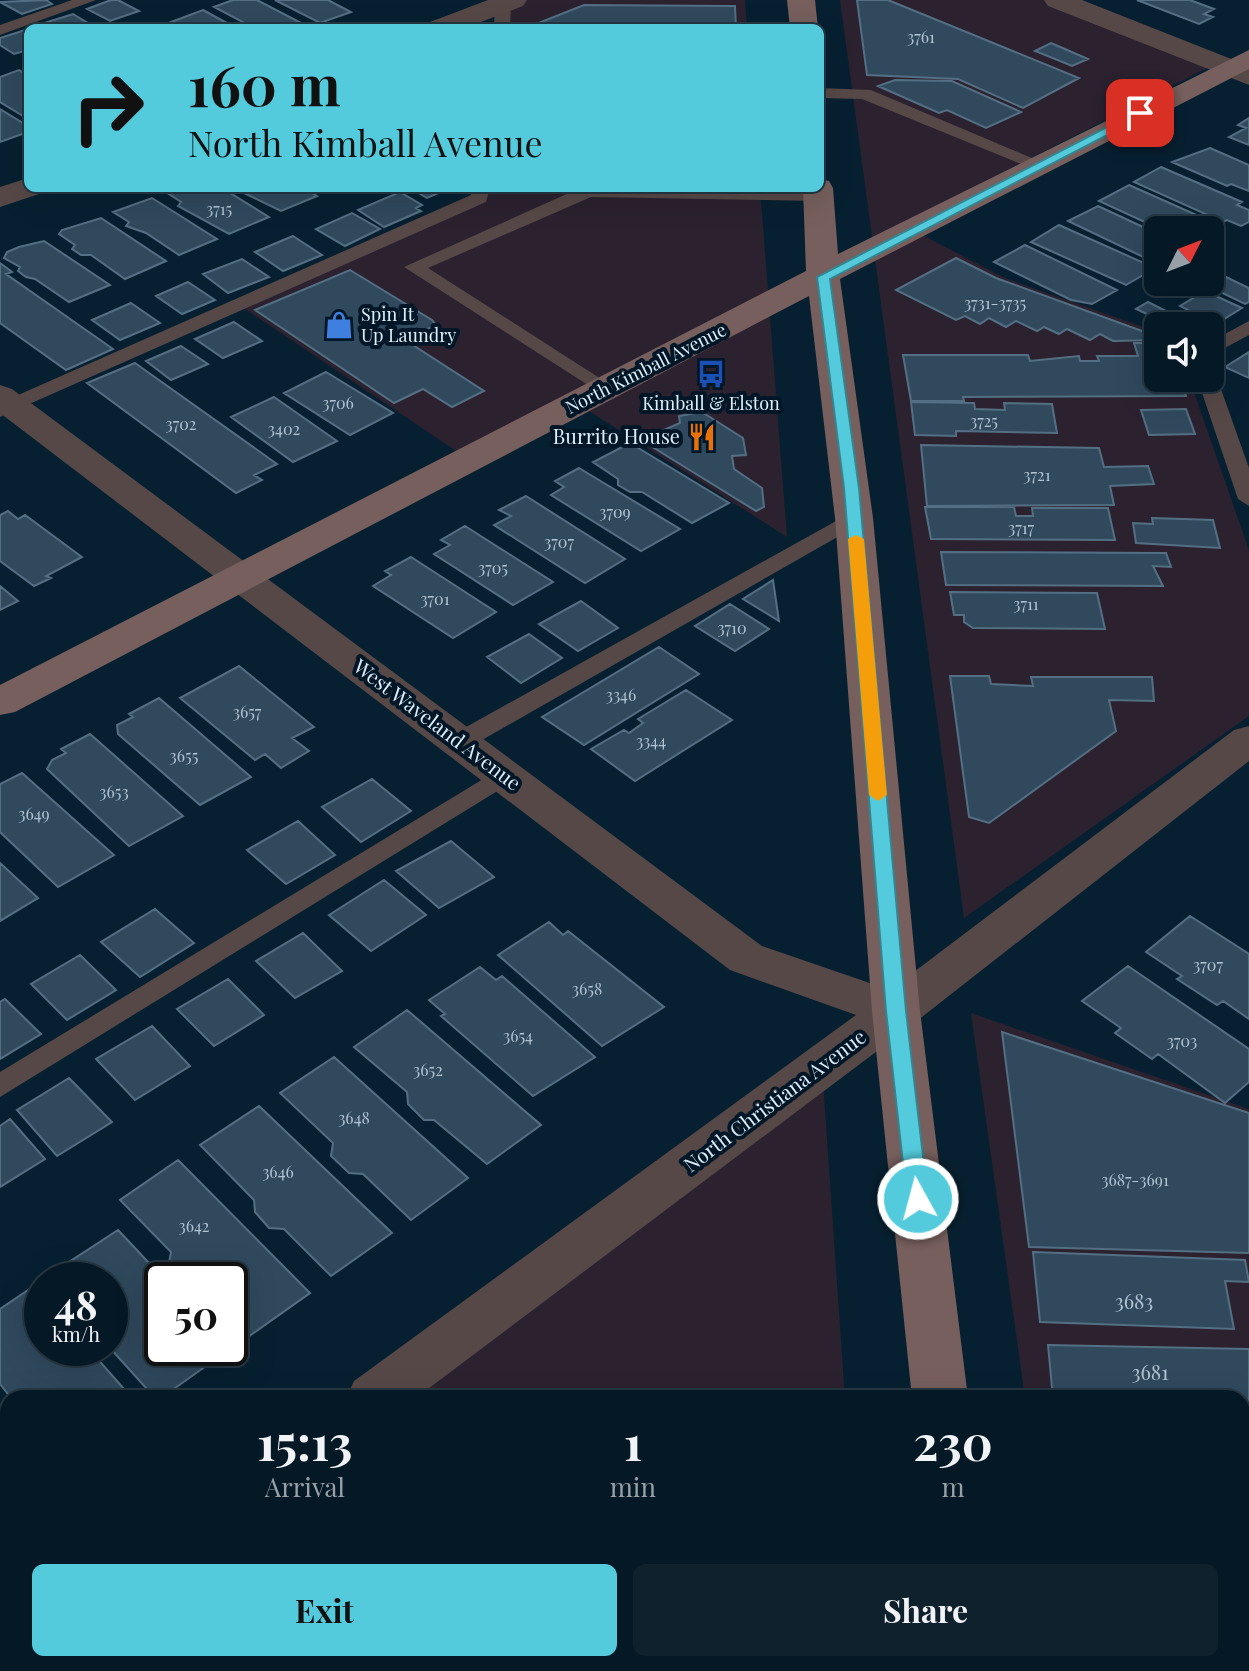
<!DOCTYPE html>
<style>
:root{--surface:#051825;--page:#0e212d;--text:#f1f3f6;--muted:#97a0a7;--line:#263742;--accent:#53cbdc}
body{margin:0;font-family:"Playfair Display",serif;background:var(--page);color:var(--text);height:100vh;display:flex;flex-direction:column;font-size:30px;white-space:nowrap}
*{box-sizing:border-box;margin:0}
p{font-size:26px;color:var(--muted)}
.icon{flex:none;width:44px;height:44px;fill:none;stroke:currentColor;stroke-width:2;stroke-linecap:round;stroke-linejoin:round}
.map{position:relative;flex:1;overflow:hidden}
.sheet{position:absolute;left:0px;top:1390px;width:1250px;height:282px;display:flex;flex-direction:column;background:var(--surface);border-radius:24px 24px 0 0;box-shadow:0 8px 32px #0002,0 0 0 2px var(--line)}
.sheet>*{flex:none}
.hud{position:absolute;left:24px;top:24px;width:800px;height:168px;border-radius:12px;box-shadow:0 8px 32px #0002,0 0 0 2px var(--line);background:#53cbdc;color:#111;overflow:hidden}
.needle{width:52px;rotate:48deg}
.fabs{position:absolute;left:1144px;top:216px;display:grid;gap:16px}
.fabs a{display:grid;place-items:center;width:80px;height:80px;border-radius:12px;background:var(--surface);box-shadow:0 8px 32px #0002,0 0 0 2px var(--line);font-size:40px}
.speed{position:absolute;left:24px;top:1262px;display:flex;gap:16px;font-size:40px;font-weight:700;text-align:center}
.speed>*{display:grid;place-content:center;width:104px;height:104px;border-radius:50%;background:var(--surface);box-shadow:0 8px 32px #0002,0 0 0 2px var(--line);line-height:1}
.speed small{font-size:20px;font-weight:400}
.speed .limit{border:4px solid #111;border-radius:12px;background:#fff;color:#111}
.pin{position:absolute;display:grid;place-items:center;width:68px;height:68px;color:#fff;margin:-34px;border-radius:16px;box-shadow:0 4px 12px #0006}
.me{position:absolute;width:88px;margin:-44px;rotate:353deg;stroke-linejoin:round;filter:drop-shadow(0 0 6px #0008)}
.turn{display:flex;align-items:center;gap:28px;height:168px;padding:0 32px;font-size:36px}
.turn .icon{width:104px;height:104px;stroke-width:2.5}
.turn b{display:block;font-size:56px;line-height:68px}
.eta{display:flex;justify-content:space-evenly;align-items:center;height:136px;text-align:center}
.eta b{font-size:48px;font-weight:700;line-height:56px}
.action{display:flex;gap:16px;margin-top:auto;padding:16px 32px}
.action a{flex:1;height:92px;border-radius:12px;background:var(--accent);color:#111;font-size:32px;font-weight:700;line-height:92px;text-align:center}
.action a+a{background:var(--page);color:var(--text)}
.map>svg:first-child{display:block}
</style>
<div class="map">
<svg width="1249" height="1671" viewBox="0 0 1249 1671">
<rect width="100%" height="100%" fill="#072031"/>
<path fill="#2b212f" d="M522 0H745L747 28H506L509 5Z
M840 0H1060L1217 63 901 224 1005 278 1158 332V378H1189L1249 550V716L964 918Z
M485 188H760L787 537 578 404 468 459 242 307 483 198Z
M971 1013 1249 1109V1671H1062L1061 1664H1242V1398H1025Z
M822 1067 845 1398H387Z"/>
<path fill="#30495d" stroke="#546f83" stroke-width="2" d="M46 0 52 4 22 14 0 2Z
M111 0H118L139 11 110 21 87 9Z
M233 0H257L301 23 289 28H254L214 7Z
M275 0H328L351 12 320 23Z
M857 0H888L1079 78 1023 108 958 79 867 75Z
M1137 0H1190L1214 9 1204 14 1213 17 1199 24Z
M584 5 735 6 736 28H526Z
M203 10 236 28H181L171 22Z
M73 14 91 25 48 28 41 24Z
M25 30 28 50 14 54 0 45V38Z
M1051 43 1088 59 1072 66 1035 51Z
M19 70 28 76V119L0 102V77Z
M895 80 952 81 1021 112 986 128 947 110 939 113 878 86Z
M0 109 28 126V132L0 142Z
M1249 118V145L1229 137 1246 128 1238 125Z
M1210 148 1249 165V191L1231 184 1227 186 1172 162Z
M1161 167 1242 202 1237 205 1249 210V222L1241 226 1227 220 1223 222 1134 182Z
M1129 185 1210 221 1207 223 1217 227 1210 231 1162 230 1099 201Z
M167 188H222L269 217 229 234 178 206 181 202 166 192Z
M234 188H303L317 196 281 211Z
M410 188H450L427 198Z
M400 192 422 205 416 208 421 211 384 227 358 210Z
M152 198 217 239 179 255 146 233 126 226 129 222 113 212Z
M1098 206 1158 234V264L1068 221Z
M352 213 380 229 345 246 316 229Z
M101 218 166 261 125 279 91 255H81L72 249 75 245 59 234 62 230Z
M1059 225 1155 268 1126 285 1031 242Z
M293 236 322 255 283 271 255 252Z
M44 241 110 285 69 302 35 279 26 277 18 271 20 267 4 258 7 252 19 247Z
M1025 245 1117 290 1092 304 1071 300 994 262Z
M956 258 996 278 1142 331 1158 333V340L1113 341 1100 334 1090 340 1067 329 1059 334 1044 327 1037 331 1016 321 1006 327 989 318 980 324 965 316 956 320 896 290Z
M242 259 269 277 228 293 203 274Z
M0 263 12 272 6 274 113 349 66 370 0 323Z
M350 270 432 320 436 325 405 340 484 391 452 407 423 389 394 403 255 310Z
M1226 277 1249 288V302L1245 304 1208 286Z
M188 282 215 300 182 314 156 296Z
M1205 291 1242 308 1216 324 1180 306Z
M1148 302 1184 320 1172 326 1136 309Z
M131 303 160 323 120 340 92 320Z
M234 322 262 341 223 358 195 339Z
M1134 343H1158V378H1180L1186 396 963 397 964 401H911L903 355H1028L1030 361 1079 356 1080 361H1099L1097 356H1138Z
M181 346 208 364 171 380 146 361Z
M1249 352V378L1225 367Z
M135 363 277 464 254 475 262 480 236 493 87 383Z
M326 372 393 413 350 435 284 393Z
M274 397 337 441 293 462 231 417Z
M911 402 974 403 975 409 1005 410 1004 403 1052 404 1057 433 956 431V436L915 435Z
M1186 409 1195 434 1149 435 1141 410Z
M702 412 743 438 746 455 732 456 734 469 762 488 764 507 756 511 641 440 680 423 679 416Z
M630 443 729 503 692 523 642 492H630L618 485V479L593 462Z
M921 445 1099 448 1104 467 1148 466 1154 484 1110 486 1114 505 927 506Z
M579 468 680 529 641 551 551 495 564 487 555 481Z
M526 496 625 559 585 583 494 525 511 516 499 510Z
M925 507H1014L1016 516H1033L1032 508H1108L1115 540 931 539Z
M8 511 18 519 25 515 82 557 46 576 51 578 34 586 0 561V515Z
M1152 518 1213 520 1220 548 1136 543 1133 523 1153 524Z
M465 526 553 582 513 605 434 554 450 545 441 540Z
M941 552 1166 553 1171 567 1153 566 1163 586 946 585Z
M411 557 496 612 453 638 373 586 391 575 385 571Z
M773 580 779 621 743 599Z
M0 586 18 601 0 610Z
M950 592 1097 593 1105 629 973 628 964 622V615H954Z
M581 601 618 628 578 651 539 624Z
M730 604 769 629 735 651 695 626Z
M529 634 562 658 521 683 487 657Z
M659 647 699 674 584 745 542 717Z
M239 666 314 727 292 738 309 751 281 768 265 754 255 760 180 698Z
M950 676H989L991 684 1033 686 1031 677H1152L1154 701 1109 700 1116 731 989 823 969 817Z
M686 690 732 720 635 781 591 749 624 730 629 733 643 723 638 719Z
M159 698 251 777 200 805 118 734 117 725 133 717 129 714Z
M90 734 183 816 129 846 47 769 52 760 66 753 61 749Z
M22 773 114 855 58 887 0 832V784Z
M372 779 411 811 361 842 322 807Z
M298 821 335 855 286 884 247 850Z
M451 841 494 877 439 908 396 871Z
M0 863 38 898 0 921Z
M384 880 426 915 371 951 329 915Z
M155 909 194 943 140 977 101 942Z
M1190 916 1249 954V1019L1223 1001 1217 1005 1177 979 1182 976 1146 952Z
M549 922 563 935 568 931 664 1007 602 1046 498 955Z
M303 933 342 971 295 998 256 961Z
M80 955 116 990 67 1020 31 984Z
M1128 966 1249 1049V1082L1225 1103 1158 1054 1152 1059 1115 1033 1121 1028 1082 1001Z
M480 967 496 980 502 976 595 1057 533 1096 441 1016 445 1014 429 1000Z
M228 979 264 1015 214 1046 177 1009Z
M5 999 41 1034 0 1059V1002Z
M407 1010 541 1125 487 1164 434 1120H424L408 1104 407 1092 354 1047Z
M152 1026 190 1066 135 1100 96 1059Z
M1002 1032 1249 1113V1253L1029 1247Z
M334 1057 468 1178 411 1220 363 1174 349 1173 331 1156 333 1143 280 1093Z
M69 1078 112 1122 57 1156 17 1110Z
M259 1106 392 1233 331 1276 284 1229 269 1228 255 1212 254 1200 200 1145Z
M10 1119 45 1159 0 1187V1126Z
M178 1160 310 1293 248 1337 230 1319V1280H179L168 1268 171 1252 120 1200Z
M118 1230 165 1280 162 1348 230 1349 161 1398H155L110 1348V1280H49L46 1277Z
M1033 1252 1245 1260 1249 1282 1225 1281 1234 1329 1040 1322Z
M34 1286 42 1295V1348H88L132 1398H11L0 1384V1309Z
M1048 1345 1249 1349V1402H1242V1398H1053Z
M0 1415 8 1425V1508L0 1514Z
M1242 1422H1249V1498H1242Z
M1242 1509H1249V1585H1242Z
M1242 1601H1249V1671H1137L1136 1664H1242Z
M350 1664H831V1671H349Z"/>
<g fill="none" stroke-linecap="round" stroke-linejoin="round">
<path fill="#564846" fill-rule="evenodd" d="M72 0H96L0 35V25Z
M506 0 511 4 510 28H494L495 4Z
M820 88 871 90 1046 164 1043 168H1031L862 99 820 98Z
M472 188H490L486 202 0 417V403L471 195Z
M580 188 818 191 827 196 818 201 591 197 428 268 612 386 615 390 612 394 605 396 404 267Z
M1249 321V335L1210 356V342Z
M1210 373 1217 378 1249 468V506L1238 499 1197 378H1210Z
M854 511 865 518 862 523 468 748H450L447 742 450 736Z
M503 767 512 770 516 776 512 782 0 1097V1072Z
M295 1664H331L330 1671H294Z"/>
<path fill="#564846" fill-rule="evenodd" d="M488 0H527L523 6 465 28H426L430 22Z
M1044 0H1082L1249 66V85L1048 6Z
M28 178V188H43L39 194 0 207V187Z
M0 385 12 389 762 946 890 990 1234 730 1249 726V761L913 1024 416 1398H346L354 1381 856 1015 730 970 0 413Z
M8 1639V1664H49L46 1671H0V1642Z"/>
<path fill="#765f5c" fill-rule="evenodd" d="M787 0H815L818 28H790Z
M1249 50V69L840 279 873 518 920 1011 968 1398H912L872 1011 835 518 809 296 15 712 0 715V685L806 271 803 188H820V179L829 181 833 188 838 254Z
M940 1664H1000L1001 1671H941Z"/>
</g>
<path fill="#53cbdc" stroke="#36848f" stroke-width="2" d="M1140 110 1146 113 1144 116 830 279 859 488 906 1011 928 1199 918 1208 907 1199 886 1011 844 488 817 277Z"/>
<path fill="#f59e0b" d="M856 535 864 539 887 795 878 801 869 795 848 539Z"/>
<defs>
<symbol id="shop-bare" viewBox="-9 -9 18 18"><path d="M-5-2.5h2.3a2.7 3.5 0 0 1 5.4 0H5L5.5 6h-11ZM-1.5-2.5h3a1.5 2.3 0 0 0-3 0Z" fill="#3f7fe0" stroke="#011727" stroke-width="2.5" paint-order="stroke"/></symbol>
<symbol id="bus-bare" viewBox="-9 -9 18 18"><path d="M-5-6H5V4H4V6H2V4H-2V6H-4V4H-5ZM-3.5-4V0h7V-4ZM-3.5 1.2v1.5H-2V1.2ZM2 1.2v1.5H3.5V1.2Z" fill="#1a4fb4" stroke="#011727" stroke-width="2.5" paint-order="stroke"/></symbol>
<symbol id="restaurant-bare" viewBox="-9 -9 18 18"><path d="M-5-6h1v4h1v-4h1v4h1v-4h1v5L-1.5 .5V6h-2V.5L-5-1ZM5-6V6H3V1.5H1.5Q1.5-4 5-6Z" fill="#e8710a" stroke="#011727" stroke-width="2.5" paint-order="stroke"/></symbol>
</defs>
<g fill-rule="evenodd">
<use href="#shop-bare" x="319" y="305" width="40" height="40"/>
<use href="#bus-bare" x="691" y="354" width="40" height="40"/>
<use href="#restaurant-bare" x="682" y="417" width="40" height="40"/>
</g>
<g text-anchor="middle" stroke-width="8" stroke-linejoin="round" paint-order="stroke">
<g font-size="16" fill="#b2c4d2">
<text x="921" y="43">3761</text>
<text x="219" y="215">3715</text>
<text x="995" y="309">3731-3735</text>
<text x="338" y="409">3706</text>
<text x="984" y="427">3725</text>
<text x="181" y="430">3702</text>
<text x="284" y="435">3402</text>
<text x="1037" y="481">3721</text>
<text x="615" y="518">3709</text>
<text x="1021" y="534">3717</text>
<text x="559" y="548">3707</text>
<text x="493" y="574">3705</text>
<text x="435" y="605">3701</text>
<text x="1026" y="610">3711</text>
<text x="732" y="634">3710</text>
<text x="621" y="701">3346</text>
<text x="247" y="718">3657</text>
<text x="651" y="747">3344</text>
<text x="184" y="762">3655</text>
<text x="114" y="798">3653</text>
<text x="34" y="820">3649</text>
<text x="1208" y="971">3707</text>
<text x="587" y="995">3658</text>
<text x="518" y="1042">3654</text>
<text x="1182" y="1047">3703</text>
<text x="428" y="1076">3652</text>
<text x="354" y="1124">3648</text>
<text x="278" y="1178">3646</text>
<text x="1135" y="1186">3687-3691</text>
<text x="194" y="1232">3642</text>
</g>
<g font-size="18" fill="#deedf9" stroke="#011727" text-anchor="start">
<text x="361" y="321">Spin It<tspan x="361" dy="21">Up Laundry</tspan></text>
<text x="711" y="410" text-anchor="middle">Kimball &amp; Elston</text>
</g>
<g font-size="18" fill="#deedf9" stroke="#011727">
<text transform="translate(646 369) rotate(-27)" y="6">North Kimball Avenue</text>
</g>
<g font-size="20" fill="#deedf9" stroke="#011727" text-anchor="end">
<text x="680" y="444">Burrito House</text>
</g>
<g font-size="20" fill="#deedf9" stroke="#011727">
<text transform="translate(437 725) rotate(37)" y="7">West Waveland Avenue</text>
<text transform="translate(775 1101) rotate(-37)" y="7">North Christiana Avenue</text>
</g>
<g font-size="20" fill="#b2c4d2">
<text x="1134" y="1309">3683</text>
<text x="1150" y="1380">3681</text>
</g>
</g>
</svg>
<div class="fabs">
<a><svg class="needle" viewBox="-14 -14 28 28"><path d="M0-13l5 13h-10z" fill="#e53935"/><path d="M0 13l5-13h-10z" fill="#97a0a7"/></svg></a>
<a><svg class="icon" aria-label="sound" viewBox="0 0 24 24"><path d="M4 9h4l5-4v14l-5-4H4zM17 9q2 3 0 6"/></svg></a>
</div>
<div class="speed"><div>48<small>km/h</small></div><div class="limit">50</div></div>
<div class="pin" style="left:1140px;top:113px;background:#d93025"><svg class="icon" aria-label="arrive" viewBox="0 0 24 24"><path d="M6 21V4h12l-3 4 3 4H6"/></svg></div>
<svg class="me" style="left:918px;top:1199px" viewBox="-20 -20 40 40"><circle r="17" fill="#53cbdc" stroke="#fff" stroke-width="3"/><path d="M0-11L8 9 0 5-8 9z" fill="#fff"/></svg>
<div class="hud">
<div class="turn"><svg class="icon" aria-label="right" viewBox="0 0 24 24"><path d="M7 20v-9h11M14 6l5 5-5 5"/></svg><div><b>160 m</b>North Kimball Avenue</div></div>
</div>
<section class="sheet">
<div class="eta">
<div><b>15:13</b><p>Arrival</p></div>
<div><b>1</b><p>min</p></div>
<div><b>230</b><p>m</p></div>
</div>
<div class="action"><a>Exit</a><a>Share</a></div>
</section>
</div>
